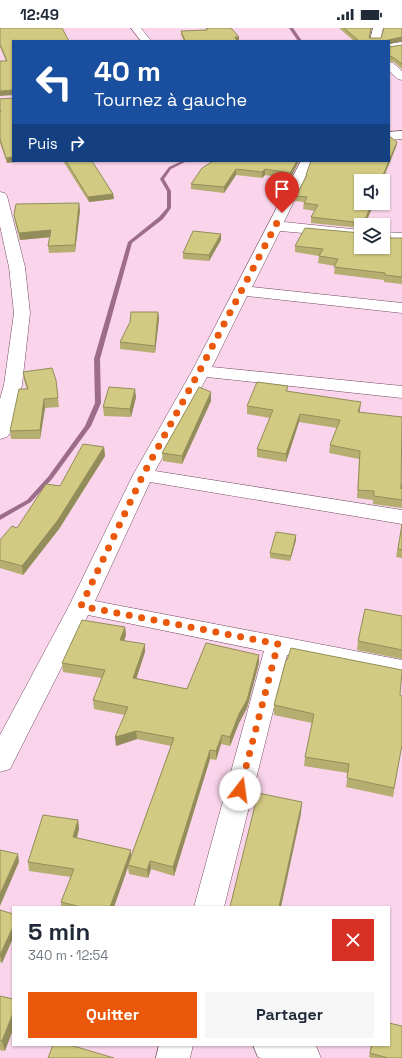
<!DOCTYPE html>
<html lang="fr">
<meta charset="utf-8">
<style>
:root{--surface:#fff;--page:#f6f6f7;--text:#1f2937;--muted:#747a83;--accent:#ea580c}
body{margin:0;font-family:"Space Grotesk",sans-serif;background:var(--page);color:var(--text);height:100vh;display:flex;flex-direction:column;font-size:15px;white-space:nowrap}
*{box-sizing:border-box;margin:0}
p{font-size:13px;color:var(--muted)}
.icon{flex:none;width:22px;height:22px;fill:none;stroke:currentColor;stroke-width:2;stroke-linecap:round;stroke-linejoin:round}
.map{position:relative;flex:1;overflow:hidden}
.panel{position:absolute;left:12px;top:878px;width:378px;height:140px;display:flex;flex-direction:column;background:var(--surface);border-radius:0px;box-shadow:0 1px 3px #0004}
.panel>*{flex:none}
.hud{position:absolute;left:12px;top:12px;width:378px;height:122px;border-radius:0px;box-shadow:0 1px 3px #0004;background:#1a4fa0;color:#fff;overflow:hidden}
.controls{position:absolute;left:354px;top:146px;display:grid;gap:8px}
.controls a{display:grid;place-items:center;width:36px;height:36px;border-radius:0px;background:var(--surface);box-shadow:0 1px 3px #0004;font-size:20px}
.pin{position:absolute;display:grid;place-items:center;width:34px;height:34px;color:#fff;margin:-41px -17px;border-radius:50% 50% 50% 0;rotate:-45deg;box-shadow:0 0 4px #0007}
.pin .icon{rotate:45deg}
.me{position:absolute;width:44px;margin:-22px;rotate:15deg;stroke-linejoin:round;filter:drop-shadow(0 0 3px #0008)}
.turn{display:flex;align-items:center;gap:14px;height:84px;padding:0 16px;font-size:18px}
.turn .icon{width:52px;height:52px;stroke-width:2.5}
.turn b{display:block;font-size:28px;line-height:34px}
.then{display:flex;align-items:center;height:38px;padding:0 16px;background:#0003;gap:8px;font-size:15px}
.round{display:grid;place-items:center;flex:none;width:42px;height:42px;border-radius:0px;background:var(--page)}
.headline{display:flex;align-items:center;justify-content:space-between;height:68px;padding:0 16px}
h1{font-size:24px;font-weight:700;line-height:30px}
.cta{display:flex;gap:8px;margin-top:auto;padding:8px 16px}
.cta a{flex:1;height:46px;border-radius:0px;background:var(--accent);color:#fff;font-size:16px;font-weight:700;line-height:46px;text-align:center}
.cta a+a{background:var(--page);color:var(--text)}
.status{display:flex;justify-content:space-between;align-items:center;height:28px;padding:0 20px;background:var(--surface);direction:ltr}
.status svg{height:11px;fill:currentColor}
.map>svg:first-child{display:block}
</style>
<div class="status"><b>12:49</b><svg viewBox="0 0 49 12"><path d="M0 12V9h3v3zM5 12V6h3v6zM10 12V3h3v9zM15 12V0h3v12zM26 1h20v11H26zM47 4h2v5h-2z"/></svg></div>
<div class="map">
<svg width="402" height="1030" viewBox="0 0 402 1030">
<rect width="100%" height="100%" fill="#f9d4ea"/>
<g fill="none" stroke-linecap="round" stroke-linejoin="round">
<path fill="#9e6c8b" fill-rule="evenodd" d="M289 0H293L302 13H298Z
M182 133H187L171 141 164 151 171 163V180L163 191 132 215 100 331 101 375 91 398 52 451 31 474 0 492V487L27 472 48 449 85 398 95 375 94 331 128 214 159 189 167 180V163L160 151 169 139Z"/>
<defs>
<path id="street" d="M131 0H141L151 13H141Z
M373 0H383L380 13H370Z
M402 14V20L389 22V16Z
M389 34 393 35 402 43V52L398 51 389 43Z
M402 103V111L389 112V104Z
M301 133H313L284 194 361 202V210L280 203 252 259 402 275V285L247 268 212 339 402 358V370L207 349 155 443 402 482V496L150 454 95 573 402 632V650L287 627 224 879H194L264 623 88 587 10 741 0 744V707L69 578 133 447 192 343Z
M0 164 5 165 7 168 25 239 30 285 22 357 10 405 7 409 0 411V371L4 357 14 285 9 239 0 198Z
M383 204 402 205V213L383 212Z
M159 1017H193L190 1030H156Z
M253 1017H314L316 1018 321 1030H261L258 1029Z"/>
</defs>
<use href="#street" stroke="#734d64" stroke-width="1"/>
<use href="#street" fill="#fff" fill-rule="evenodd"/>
</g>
<path fill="#b5ae70" d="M0 0H62L13 67 6 33 0 19Z
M206 0H231L239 13H184L181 7V3L206 2Z
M339 0H372L370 10H381L402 0V13L389 16V13H354Z
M402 17V41L394 34 389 33V19Z
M0 71 7 135 0 115Z
M397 114 396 119 382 153H361L374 175 365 197H361V200L311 195V189L315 183 303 181 304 174 295 173 296 168 305 150 306 147Z
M63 133H92L113 166 114 171 89 174Z
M299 133 290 151 265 147 262 150 236 147 224 165 191 161V156L202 140Z
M80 182 75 224 49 225 48 218 50 209 20 212 15 194 14 187Z
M384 207 390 210H402V256L384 254V252L334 246 335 238 318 235 319 228 295 224V218Z
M221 212 209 233 183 231V225Z
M158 284 159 291 155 325 120 321V314Z
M23 344 56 352 59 379 45 380 40 411H11L10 403 27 361 24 352Z
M288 358 287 363 360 382 359 384 401 461 402 456V480L373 476V472L357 470 359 431 329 425 330 417 337 400 299 394 286 434 257 429V421L270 390 247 386V378Z
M211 364V373L182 436 163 433 162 425Z
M136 369 131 389 104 388 103 379Z
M104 419 105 428 59 501 23 547 0 540V512L17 500 60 458Z
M402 496V530L396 529Z
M296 507V512L290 533 270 530V525Z
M402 588V631L357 622 358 613Z
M125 599 126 607 124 613 145 616V624L136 650 187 661 259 627V635L247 680 239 695 230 718 221 716 216 732 210 731 174 848 151 841 148 850 129 846 128 839 114 879H61V874L71 849 29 843 28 834 78 792 79 801 77 810 131 829 171 718 137 711 116 718 125 687 94 681 93 672 102 650 63 644 62 635Z
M400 667 401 722 393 769 346 759 348 745 304 738 305 729 312 695 274 687V677Z
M0 882 13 886V910L2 935 0 934Z
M0 968 5 1023 0 1022Z
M371 1017 402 1030H372L369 1029Z"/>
<path fill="#938d5b" d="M235 9H239V13H234Z
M402 9V13L389 16V13H388V12Z
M13 62V67L0 68V63Z
M397 114 396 119 383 151 382 153H379Z
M13 129V133H26L7 135 6 130Z
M297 133H299L290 151V145Z
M236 141V147L224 165V159Z
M265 141V147L262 150V144Z
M113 166 114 171 89 174 88 169Z
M79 175 80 182 75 224V217Z
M372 175H374L365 197H363Z
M51 202 52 209 20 212 19 205Z
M221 206V212L209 233V227Z
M158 284 159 291 155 325V318Z
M135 361 136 369 131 389 130 381Z
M211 364V373L182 436V428Z
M44 371 45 380 40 411V402Z
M361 374 360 382 357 392 358 384Z
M300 386 299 394 286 434V426Z
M104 419 105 428 59 501 23 547 22 538Z
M296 507V512L290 533 291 528Z
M125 599 126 607 121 621 120 612Z
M145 616V624L134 658 133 650Z
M259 627V635L247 680 239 695 230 718V709Z
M136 703 137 711 116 718 115 709Z
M222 707 221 716 216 732V723Z
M210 722V731L174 848 173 839Z
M302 774 301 786 281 879H279Z
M78 792 79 801 74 818 73 809Z
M131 822V831L128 837V839L114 879H110Z
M18 826 19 834 0 878V866Z
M150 833 151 841 148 850 147 842Z
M13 899V910L2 935 0 927Z
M13 985V1002L5 1023 2 1013Z"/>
<path fill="#d2ca82" stroke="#938d5b" d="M0 0H62L69 13H13V62L0 63V33H7L0 16Z
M207 0H231L239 9H235L237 13H185L181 3 207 2Z
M344 0H371L369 10H381L384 0H402V9L388 12V13H359Z
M402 17V36L394 30 390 28 389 29V19Z
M13 70V129L6 130 0 111V84H1L0 82V71Z
M389 108 397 114 389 133Z
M66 133H92L113 166 88 169Z
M213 133H297L290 145 265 141 262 144 236 141 224 159 191 156 202 140Z
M311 133H389L384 145 379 153H361V175H372L363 196 362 195 311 189 318 177 304 175 307 169 296 168 307 147H306Z
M79 175 75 217 48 218 51 202 19 205 14 187 16 176Z
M305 200 361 205V219H383V206L384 207H390V210H402V249L385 247V245L334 239 338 231 319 228 323 221 295 218Z
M193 203 221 206 209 227 183 225Z
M131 284H158L155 318 120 314 130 294Z
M52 340 56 352 58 370 44 371 40 402 10 403 19 361H28L23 344Z
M257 354 288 358 286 363 361 374 358 384 402 389 401 461 402 456V472L374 468V463L358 462 360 423 330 417 340 392 300 386 286 426 257 421 273 382 247 378Z
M109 359 135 361 130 381 103 379Z
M199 359 211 364 182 428 162 425Z
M83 416 104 419 58 492 22 538 0 532V512L12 498 17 500 46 456 60 458Z
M402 496V522L398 521Z
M276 504 296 507 291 528 270 525Z
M365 581 402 588V622L358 613Z
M82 592 125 599 120 612 145 616 133 650 187 661 206 615 259 627 247 672 239 686 230 709 222 707 216 723 210 722 173 839 150 833 147 842 128 837 174 710 136 703 115 709 128 679 93 672 105 642 62 635Z
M291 620 402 642 400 667 402 668V717L394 760 347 750 349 736 305 729 314 686 274 677 286 632H287Z
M258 765 302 774 279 879H230Z
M43 787 78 792 73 809 131 822 110 879H81L61 874 74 841 28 834Z
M0 822 18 826 0 866Z
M0 882 13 886V899L0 927Z
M0 968 13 971V985L2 1013 0 1012Z
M389 995 402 998V1030H388L370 1025 372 1017H389Z
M53 1017H70L114 1030H48Z"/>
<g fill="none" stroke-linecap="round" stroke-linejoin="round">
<path stroke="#ea580c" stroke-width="7" stroke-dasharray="0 12.6" d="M240 762 278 616 81 578 143 447 200 342 282 185"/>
</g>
</svg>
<div class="controls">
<a><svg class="icon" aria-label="sound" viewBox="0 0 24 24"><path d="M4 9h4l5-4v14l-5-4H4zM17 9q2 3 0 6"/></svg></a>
<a><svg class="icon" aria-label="layers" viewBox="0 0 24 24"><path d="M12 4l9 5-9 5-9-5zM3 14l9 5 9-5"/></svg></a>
</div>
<div class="pin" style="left:282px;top:185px;background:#d93025"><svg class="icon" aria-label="arrive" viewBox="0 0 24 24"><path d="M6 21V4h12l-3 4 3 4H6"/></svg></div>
<svg class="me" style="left:240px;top:762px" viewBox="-20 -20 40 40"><circle r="19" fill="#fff"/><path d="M0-13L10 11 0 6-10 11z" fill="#ea580c"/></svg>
<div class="hud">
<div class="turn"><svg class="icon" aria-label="left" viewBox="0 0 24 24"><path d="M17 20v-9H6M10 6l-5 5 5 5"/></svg><div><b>40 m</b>Tournez à gauche</div></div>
<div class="then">Puis<svg class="icon" aria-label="right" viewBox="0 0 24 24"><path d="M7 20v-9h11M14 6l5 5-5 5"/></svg></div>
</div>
<section class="panel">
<div class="headline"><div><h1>5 min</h1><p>340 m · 12:54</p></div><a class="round" style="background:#d93025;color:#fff"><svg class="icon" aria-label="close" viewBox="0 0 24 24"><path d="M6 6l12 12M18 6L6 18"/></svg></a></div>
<div class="cta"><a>Quitter</a><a>Partager</a></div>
</section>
</div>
